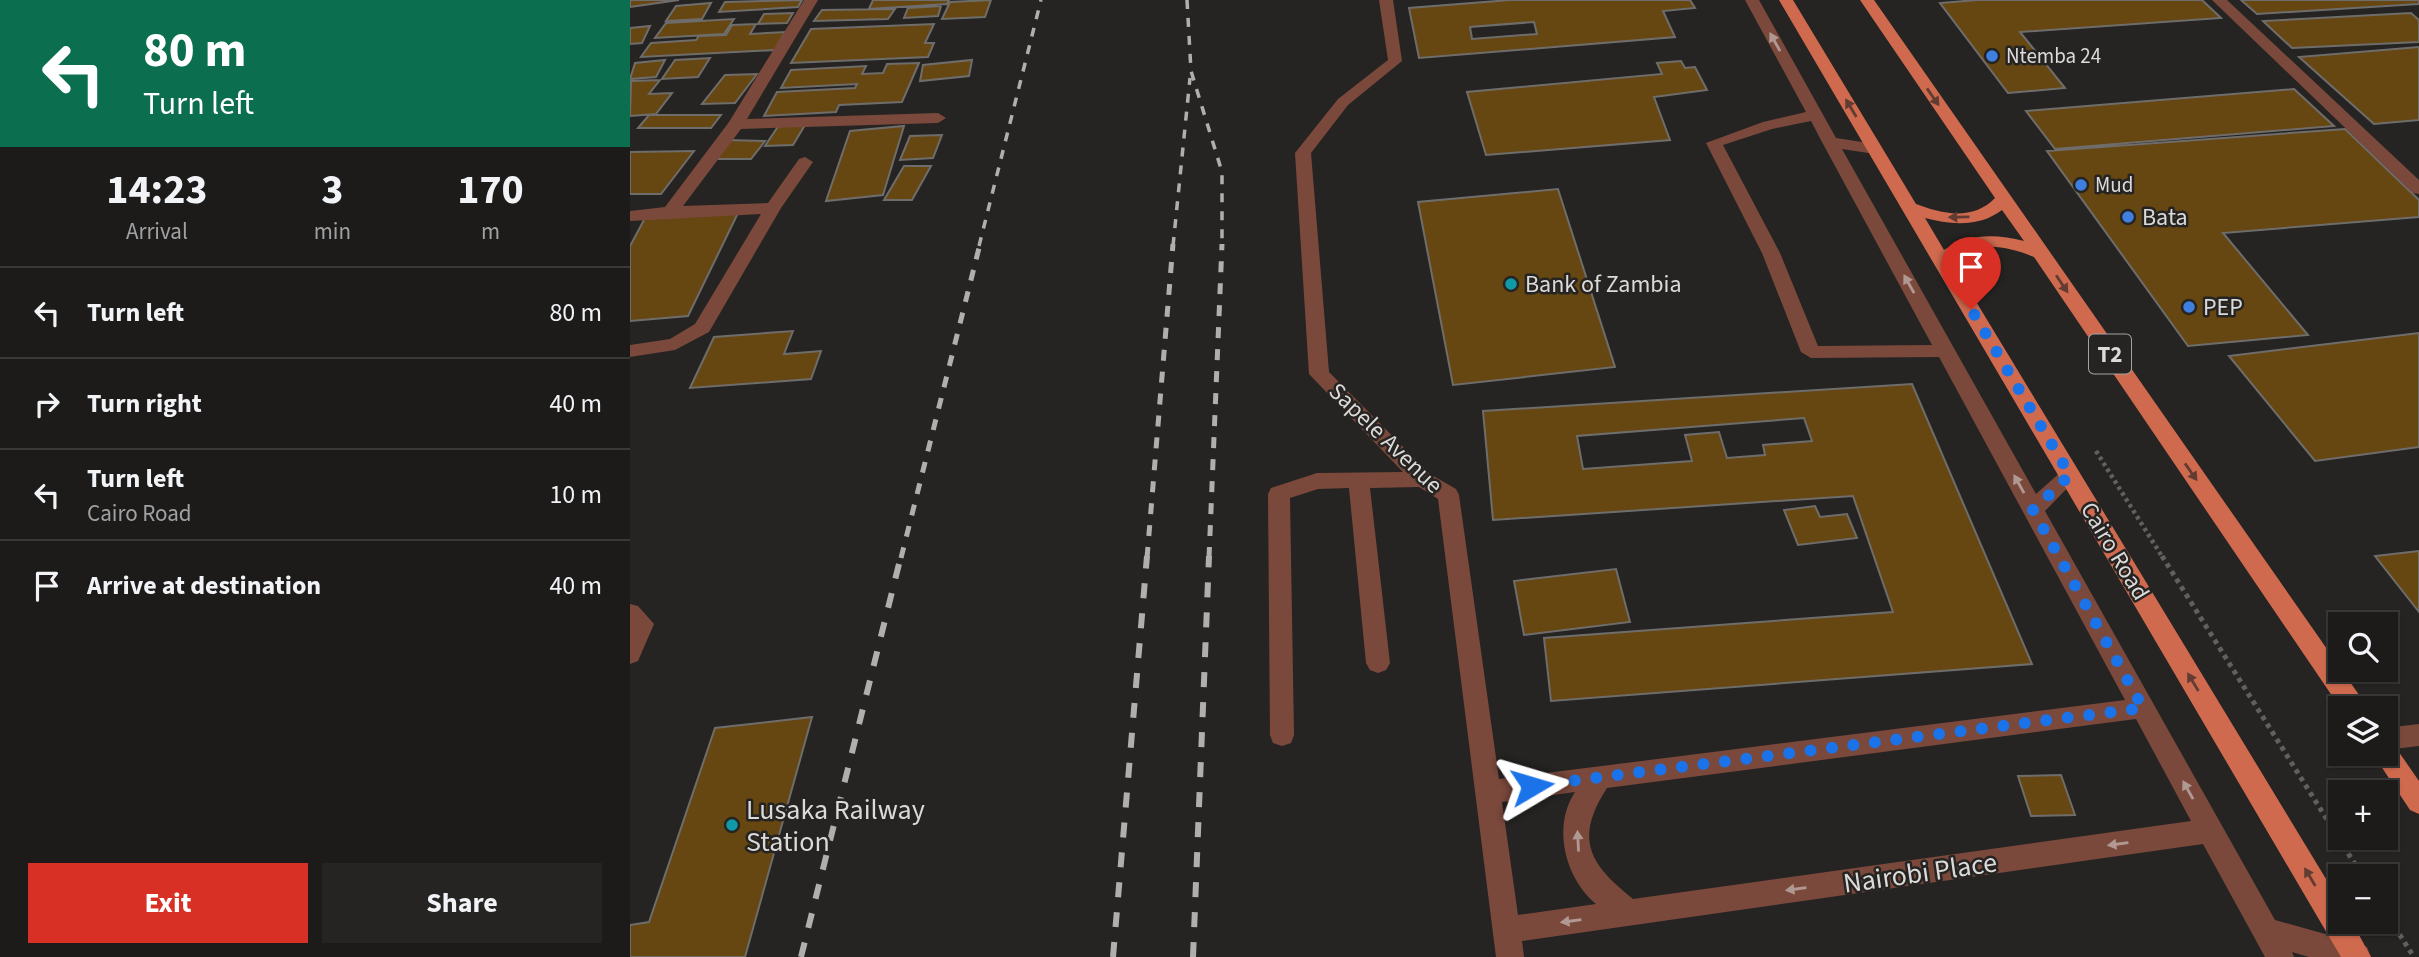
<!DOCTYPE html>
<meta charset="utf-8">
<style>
:root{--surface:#1c1b1a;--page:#252423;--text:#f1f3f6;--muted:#a0a1a2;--line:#3a3939;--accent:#d93025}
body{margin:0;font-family:"Source Sans 3",sans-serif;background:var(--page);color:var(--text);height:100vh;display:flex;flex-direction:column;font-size:26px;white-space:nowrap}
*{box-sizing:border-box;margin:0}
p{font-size:23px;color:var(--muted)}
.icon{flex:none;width:38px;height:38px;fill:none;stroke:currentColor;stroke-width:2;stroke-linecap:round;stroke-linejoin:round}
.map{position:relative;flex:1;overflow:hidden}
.sheet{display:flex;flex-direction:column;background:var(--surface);width:630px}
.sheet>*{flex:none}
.hud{background:#0b6e4f;color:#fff;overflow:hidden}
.buttons{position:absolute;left:1698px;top:612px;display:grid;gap:14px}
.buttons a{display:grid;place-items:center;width:70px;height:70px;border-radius:0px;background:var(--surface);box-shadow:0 2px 5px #0004,0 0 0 2px var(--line);font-size:35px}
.pin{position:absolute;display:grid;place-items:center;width:60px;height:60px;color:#fff;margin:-72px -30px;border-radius:50% 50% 50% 0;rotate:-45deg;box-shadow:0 0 7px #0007}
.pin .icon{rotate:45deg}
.me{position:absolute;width:77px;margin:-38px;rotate:83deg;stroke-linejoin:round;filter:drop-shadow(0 0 5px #0008)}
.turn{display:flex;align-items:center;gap:24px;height:147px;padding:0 28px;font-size:32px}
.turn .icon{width:91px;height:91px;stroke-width:2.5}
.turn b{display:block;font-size:49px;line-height:60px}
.eta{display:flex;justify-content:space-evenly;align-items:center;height:119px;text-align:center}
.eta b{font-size:42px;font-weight:700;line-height:49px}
.button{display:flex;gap:14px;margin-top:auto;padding:14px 28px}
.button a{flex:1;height:80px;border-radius:0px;background:var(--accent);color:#fff;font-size:28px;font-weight:700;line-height:80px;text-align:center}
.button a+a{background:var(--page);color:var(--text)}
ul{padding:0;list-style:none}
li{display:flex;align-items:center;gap:21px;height:91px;padding:0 28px;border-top:2px solid var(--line)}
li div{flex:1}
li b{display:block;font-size:26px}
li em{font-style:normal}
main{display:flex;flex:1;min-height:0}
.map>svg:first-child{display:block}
</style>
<main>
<section class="sheet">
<div class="hud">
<div class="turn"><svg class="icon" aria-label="left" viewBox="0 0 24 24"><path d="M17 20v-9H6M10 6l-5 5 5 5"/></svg><div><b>80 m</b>Turn left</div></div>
</div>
<div class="eta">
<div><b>14:23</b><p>Arrival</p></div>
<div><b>3</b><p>min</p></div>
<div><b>170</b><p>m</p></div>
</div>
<ul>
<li><svg class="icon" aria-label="left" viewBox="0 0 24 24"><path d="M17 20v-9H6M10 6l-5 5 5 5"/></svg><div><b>Turn left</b></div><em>80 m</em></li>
<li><svg class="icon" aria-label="right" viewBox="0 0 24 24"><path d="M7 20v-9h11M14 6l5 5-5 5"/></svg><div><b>Turn right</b></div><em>40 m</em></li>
<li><svg class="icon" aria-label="left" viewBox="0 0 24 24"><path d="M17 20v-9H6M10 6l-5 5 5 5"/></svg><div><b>Turn left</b><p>Cairo Road</p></div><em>10 m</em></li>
<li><svg class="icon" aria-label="arrive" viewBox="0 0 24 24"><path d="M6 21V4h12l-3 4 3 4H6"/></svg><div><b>Arrive at destination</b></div><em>40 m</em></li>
</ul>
<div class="button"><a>Exit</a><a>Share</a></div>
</section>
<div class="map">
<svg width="1789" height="957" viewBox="0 0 1789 957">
<rect width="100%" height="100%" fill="#252422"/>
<path fill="#664611" stroke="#6f6d6b" stroke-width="2" fill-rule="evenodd" d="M0 0H49L0 7Z
M172 0 168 7 89 12 95 2Z
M243 0H319L317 4 239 9Z
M361 0 355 17 312 19 320 2Z
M880 0H1060L1065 8 1033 11 1045 37 789 58 779 8ZM904 22 907 34 842 39 840 27Z
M1347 0H1572L1591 18 1390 32 1435 88 1378 93 1310 3Z
M1611 0H1789V4L1627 14Z
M81 3 72 19 36 21 46 6Z
M311 6 308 16 274 18 278 8Z
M265 9 258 19 184 21 192 10Z
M163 13 157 23 128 24 134 14Z
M1781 13 1789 20V42L1662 48 1633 21Z
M104 19 94 34 25 38 36 23Z
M126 24 120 34 155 32 145 50 11 57 21 43 66 40 69 36 96 35 102 25Z
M304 24 295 43H304L298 57 161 63 181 29Z
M20 26 12 43 0 44V28Z
M1789 47V120L1744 124 1669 57Z
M80 58 68 77 32 79 45 60Z
M35 60 26 77 0 79 5 63Z
M342 60 339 76 290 81 293 65Z
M1051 61 1055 68 1065 67 1077 90 1024 97 1040 140 856 155 837 92 1032 74 1027 63Z
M289 63 272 102 209 105 206 112 134 116 147 92 225 88 227 84 151 88 161 70 236 66 232 74 253 73 257 64Z
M127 74 105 103 72 104 95 75Z
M30 80 19 94 42 93 26 114 0 116 1 81Z
M1664 89 1704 126 1425 149 1396 111Z
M19 115H91L81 128H8Z
M149 125H175L163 145 135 146Z
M274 126 253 195 196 201 220 131Z
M1715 129 1789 200V217L1593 233 1678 335 1558 346 1417 151Z
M312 135 303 158 270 160 280 136Z
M98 140 135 141 121 159H84Z
M64 151 31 194H0V152Z
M274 166H301L282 200H254Z
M928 189 985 367 823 385 788 202Z
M109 211 58 316 0 321V246L15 218Z
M163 331 154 354 191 351 181 379 60 388 84 337Z
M1789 333V447L1685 461 1599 356Z
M1282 384 1402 664 921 701 914 638 1263 612 1223 496 863 520 853 411ZM1174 418 1182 441 1133 445 1135 455 1097 458 1089 432 1055 435 1062 461 953 469 947 436Z
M1185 506 1190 517 1217 514 1227 538 1168 545 1154 510Z
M1789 551V612L1745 556Z
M986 569 1000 622 894 635 884 581Z
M182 717 115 957H0V925L19 922 85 728Z
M1431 775 1445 815 1401 816 1388 776Z"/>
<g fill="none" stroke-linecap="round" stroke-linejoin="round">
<path stroke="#61605e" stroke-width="4.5" stroke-dasharray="3.5 3.5" stroke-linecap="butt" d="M1466 451 1533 558"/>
<path stroke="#61605e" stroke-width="5" stroke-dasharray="4.5 4.5" stroke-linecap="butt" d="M1532 556 1733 877
M1755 912 1784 957"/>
<path fill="#7b493c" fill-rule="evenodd" d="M174 0H188L117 119 308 113 316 118 308 123 111 129 53 206 138 203 169 159 175 157 183 162 151 208 79 332 45 350 0 357V345L40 339 65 324 131 214 0 221V211L35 207 99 122Z
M749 0H763L772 61 718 105 681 153 699 372 800 474 826 489 829 495 869 779 1495 700 1309 357 1181 358 1171 352 1132 253 1076 143 1133 122 1176 112 1115 0H1129L1206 138 1245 144 1253 149 1245 154 1212 149 1406 494 1433 470H1447L1450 475 1415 511 1645 920 1727 943 1737 947 1741 957H1679L1662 952 1664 957H1635L1573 844 892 941 894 957H866L808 499 789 487 740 488 760 663 756 670 748 673 740 670 736 663 719 488 688 489 660 498 664 735 661 743 652 746 643 743 640 735 638 494 641 488 687 473 773 472 679 374 665 153 708 99 758 60ZM1181 121 1192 142 1302 345 1188 346 1150 253 1093 145 1142 129ZM1506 719 1561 821 1003 899C959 864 944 839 977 788ZM945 792C922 827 935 878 966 904L888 915 872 802Z
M1582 0H1597L1789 180V194L1783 193Z
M0 604 8 606 24 624 8 661 0 664Z
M1789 724V746L1755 750V728Z"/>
<path fill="#d06a4f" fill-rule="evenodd" d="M1149 0H1163L1286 204C1312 214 1343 221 1365 198L1230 0H1244L1734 702 1737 709H1711L1404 257C1377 246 1345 239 1322 262L1710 902V922H1722L1741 957H1711ZM1372 210 1394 241C1366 234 1339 233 1314 250L1295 218C1321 225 1350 227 1372 210Z
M1755 742 1764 745 1789 781V814L1780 810 1743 754H1755Z"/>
<path stroke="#b0afad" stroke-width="3.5" stroke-dasharray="9 9" stroke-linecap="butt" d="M557 0 561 71 592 172V246
M349 246 411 0
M543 246 560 78"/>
<path stroke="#b0afad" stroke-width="5" stroke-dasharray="11 11" stroke-linecap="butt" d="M271 558 350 244
M517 558 543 244
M579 558 592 244"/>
<path stroke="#b0afad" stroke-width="6" stroke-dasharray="15 15" stroke-linecap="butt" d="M171 957 271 556
M483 957 517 556
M563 957 579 556"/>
</g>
<defs><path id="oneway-solid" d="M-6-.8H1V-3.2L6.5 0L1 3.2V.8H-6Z" transform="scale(1.75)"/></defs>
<g fill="#b09992">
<use href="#oneway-solid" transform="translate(1145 42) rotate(-119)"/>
<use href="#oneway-solid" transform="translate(1279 284) rotate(-119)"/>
<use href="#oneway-solid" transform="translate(1389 484) rotate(-119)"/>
<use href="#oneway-solid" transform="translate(1558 790) rotate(-119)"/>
<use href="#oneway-solid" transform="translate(948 841) rotate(-93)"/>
<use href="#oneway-solid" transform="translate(1488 844) rotate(172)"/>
<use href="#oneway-solid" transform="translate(1166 889) rotate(172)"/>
<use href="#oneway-solid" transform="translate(941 921) rotate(172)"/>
</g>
<g fill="#613c32">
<use href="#oneway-solid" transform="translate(1303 97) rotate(55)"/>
<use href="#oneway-solid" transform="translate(1221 108) rotate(-121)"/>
<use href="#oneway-solid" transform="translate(1329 217) rotate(179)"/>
<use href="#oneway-solid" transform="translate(1432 284) rotate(56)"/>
<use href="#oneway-solid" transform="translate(1561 472) rotate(55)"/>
<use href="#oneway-solid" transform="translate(1563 682) rotate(-121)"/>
<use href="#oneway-solid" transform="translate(1680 877) rotate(-121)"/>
</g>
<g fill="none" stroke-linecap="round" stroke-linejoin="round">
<path stroke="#1a73e8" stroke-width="12" stroke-dasharray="0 21.6" d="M902 786 1513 708 1403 510 1440 475 1341 309"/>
</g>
<g fill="#3f7fe0" stroke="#252422" stroke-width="2.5">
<circle cx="1362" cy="56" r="7"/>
<circle cx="1451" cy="185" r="7"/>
<circle cx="1498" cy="217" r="7"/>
<circle cx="1559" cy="307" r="7"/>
</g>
<g fill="#0f9aa8" stroke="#252422" stroke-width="2.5">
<circle cx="881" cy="284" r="7"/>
<circle cx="102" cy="825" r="7"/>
</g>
<g text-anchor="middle" stroke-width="5" stroke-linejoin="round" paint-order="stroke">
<g font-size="21" fill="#dbdad8" stroke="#252422" text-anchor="start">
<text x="1376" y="63">Ntemba 24</text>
<text x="1465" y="192">Mud</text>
</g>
<rect fill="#252422" stroke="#a4a3a1" stroke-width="2" x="1459" y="334.5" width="42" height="39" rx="5"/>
<g font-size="23" font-weight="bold" fill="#dbdad8">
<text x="1480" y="362">T2</text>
</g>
<g font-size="24" fill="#dbdad8" stroke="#252422" text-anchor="start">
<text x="1512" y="225">Bata</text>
<text x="895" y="292">Bank of Zambia</text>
<text x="1573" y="315">PEP</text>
</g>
<g font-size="24" fill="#dbdad8" stroke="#252422">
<text transform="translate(756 438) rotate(44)" y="8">Sapele Avenue</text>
<text transform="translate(1485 551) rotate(59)" y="8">Cairo Road</text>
</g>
<g font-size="28" fill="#dbdad8" stroke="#252422" text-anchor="start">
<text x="116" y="819">Lusaka Railway<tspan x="116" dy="32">Station</tspan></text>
</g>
<g font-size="28" fill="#dbdad8" stroke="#252422">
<text transform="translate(1290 872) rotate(-8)" y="10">Nairobi Place</text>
</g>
</g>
</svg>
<div class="buttons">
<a><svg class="icon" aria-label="search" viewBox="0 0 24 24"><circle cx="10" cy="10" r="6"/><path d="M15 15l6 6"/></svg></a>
<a><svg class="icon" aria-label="layers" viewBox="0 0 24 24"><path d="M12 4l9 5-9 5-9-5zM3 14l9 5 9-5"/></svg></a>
<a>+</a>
<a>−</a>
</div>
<div class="pin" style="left:1341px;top:309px;background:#d93025"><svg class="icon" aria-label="arrive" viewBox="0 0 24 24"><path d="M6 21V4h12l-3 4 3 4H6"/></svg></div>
<svg class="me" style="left:902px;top:786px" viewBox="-20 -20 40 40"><path d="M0-17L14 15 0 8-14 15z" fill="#1a73e8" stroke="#fff" stroke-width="4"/></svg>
</div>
</main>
